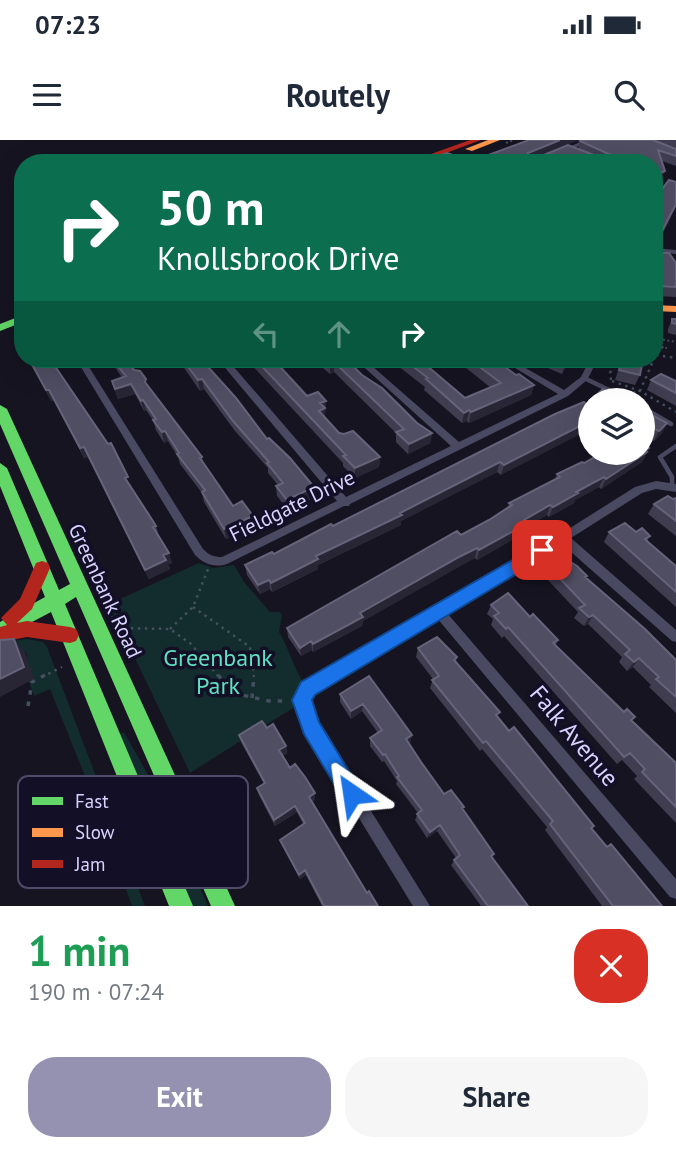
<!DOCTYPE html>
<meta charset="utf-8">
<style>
:root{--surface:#fff;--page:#f6f6f7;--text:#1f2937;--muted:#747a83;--accent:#9591b1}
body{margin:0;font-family:"PT Sans",sans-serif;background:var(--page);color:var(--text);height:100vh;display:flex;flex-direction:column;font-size:26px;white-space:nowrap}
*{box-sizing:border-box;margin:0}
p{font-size:23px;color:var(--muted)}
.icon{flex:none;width:38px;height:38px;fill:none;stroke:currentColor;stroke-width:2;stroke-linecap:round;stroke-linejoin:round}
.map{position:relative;height:766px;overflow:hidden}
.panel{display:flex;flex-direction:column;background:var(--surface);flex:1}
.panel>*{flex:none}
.top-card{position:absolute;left:14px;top:14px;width:649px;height:214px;border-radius:28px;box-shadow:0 7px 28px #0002;background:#0b6e4f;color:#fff;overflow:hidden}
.tools{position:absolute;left:578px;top:248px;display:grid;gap:14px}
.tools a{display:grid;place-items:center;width:77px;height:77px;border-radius:50%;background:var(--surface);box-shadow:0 7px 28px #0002;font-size:35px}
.pin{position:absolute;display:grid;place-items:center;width:60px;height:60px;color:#fff;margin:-30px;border-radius:14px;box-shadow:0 4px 10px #0006}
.me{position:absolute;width:77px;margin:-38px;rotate:328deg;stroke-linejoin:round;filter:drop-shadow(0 0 5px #0008)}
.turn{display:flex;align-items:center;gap:24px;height:147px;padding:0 28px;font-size:32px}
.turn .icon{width:91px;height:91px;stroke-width:2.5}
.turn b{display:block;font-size:49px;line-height:60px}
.lanes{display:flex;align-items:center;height:66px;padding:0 28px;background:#0003;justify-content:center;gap:35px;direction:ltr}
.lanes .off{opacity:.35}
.round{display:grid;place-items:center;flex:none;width:74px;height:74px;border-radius:28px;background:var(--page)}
.overview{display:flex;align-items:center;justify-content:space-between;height:119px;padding:0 28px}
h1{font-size:42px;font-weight:700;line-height:52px;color:#1e9e55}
.cta{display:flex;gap:14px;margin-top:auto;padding:14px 28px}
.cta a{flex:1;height:80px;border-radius:28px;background:var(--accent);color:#fff;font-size:28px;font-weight:700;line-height:80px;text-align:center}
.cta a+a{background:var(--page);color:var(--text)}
.status{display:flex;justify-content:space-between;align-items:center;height:49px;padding:0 35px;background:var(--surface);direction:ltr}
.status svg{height:19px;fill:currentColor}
header{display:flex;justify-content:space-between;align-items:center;height:91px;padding:0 28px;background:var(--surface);font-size:32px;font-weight:700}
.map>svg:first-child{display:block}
</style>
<div class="status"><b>07:23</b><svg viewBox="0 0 49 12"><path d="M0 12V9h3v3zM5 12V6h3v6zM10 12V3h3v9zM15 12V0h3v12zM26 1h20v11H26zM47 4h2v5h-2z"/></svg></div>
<header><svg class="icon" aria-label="menu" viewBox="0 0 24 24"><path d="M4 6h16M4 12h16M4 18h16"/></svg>Routely<svg class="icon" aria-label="search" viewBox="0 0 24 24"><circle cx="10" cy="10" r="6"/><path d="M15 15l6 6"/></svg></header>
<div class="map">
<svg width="676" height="766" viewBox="0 0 676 766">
<rect width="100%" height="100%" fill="#161421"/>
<path fill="#132c2d" d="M199 423 213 428 234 425 244 442 270 472H279L282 475 279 492C289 508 292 524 302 540L293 568 190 633 109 464Z
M27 499 43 502 47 507 145 766H132L91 653 74 659 72 649 87 641 50 549 34 556 29 542 27 515 26 512 17 510 13 501Z
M124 592 160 656 208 766H191L118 595Z"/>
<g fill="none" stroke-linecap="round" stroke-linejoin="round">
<path stroke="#44505f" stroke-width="2" stroke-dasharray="2 2.5" stroke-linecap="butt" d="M506 3 514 0
M654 198 676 202
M655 209V206L667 208"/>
<path stroke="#44505f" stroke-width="2.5" stroke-dasharray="2.5 4.5" stroke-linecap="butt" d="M661 207 667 208
M656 215 676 218
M654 218 655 207
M632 219 651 224
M611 240 610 233 617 219
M612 241 640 251 676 272
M633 253 640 251 654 219
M95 444 117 488 170 489 191 504 219 537
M193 467 250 507 254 537
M170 489 193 467 208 429
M42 537 62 527"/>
<path stroke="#44505f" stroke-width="3.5" stroke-dasharray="4.5 7" stroke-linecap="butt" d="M218 535 233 553 269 561H289
M252 558 254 535
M28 566 32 542 45 535"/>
<path stroke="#4a4962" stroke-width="4.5" d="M584 238 632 261
M642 267 671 284
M672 346V337L660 317 676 306"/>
<path fill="#4a4962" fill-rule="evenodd" d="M585 0H593L562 13 557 12Z
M654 108 676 110V114L654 112Z
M76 219H84L203 409C209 415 213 417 222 417L337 361 226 229 221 219H229L233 226 346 357 451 306 355 219H364L459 302 558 254 500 219H510L564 250 581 237 590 219H598L587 240 568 256 350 364 349 366H344L227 424C214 428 204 424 195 415Z
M656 341 676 344V352L656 349 642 353 571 398 676 490V502L672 501 562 404 447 473 676 739V759L670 757 437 478 313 552 309 560 317 584 430 766H413L306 592 295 560 303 544 559 395 635 347Z"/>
<path fill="#63d668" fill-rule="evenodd" d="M23 175V182L0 191V184Z
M0 265 7 269 235 766H211L76 457 65 464 193 766H169L51 472 0 499V482L45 457 0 346V323L7 328 59 450 70 444 0 284Z"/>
<path fill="#ff974d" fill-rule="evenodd" d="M488 0H500L472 11 465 9Z
M654 165 676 166V172L654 171Z"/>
<path fill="#b3261e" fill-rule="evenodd" d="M470 0H481L419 23H406Z
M42 421 48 423 50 428 32 469 17 483 27 481 70 487 76 489 79 495 76 501 70 503 27 497 6 501 0 499V487L7 485 1 478 20 459 36 423Z"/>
</g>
<path fill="#403d50" d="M582 0H676V26L662 21 665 31 661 40 654 23H474L475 20 538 17 578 9 580 1Z
M676 42V66L659 101 654 99V71L657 67H654V61L656 57Z
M654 113 676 123V157L656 156 655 154 654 156Z
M672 179H676V195L668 193V189Z
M29 219H55L54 225 156 386 159 396 172 423 168 424 170 429 149 439 89 317 84 318 54 260 51 261Z
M111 219H132L133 220 128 221 202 317 203 323 233 366 253 376 254 385 226 399 204 362 202 353 180 324 178 317 168 301 164 303 156 290 153 280 146 270 144 271 135 254 118 259 112 241 122 237 118 232Z
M178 219H201L315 357 288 370 277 356 276 346 278 345 268 333V328L235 291 204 249 200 251Z
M246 219H273L307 256 326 271 325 272V278L339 293 380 317 379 327 355 338 343 326V323Z
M312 219H346L362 235 417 283 432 293 430 303 408 314 396 302V293L334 232 330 234Z
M389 219H421V221L465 258 491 248 455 219H494L516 235 534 245 531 255 469 283 467 281 462 283 424 250 425 247Z
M545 219H571L562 234 543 226Z
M622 219H640L639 222 640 235 635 245 615 240Z
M651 240 676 241V266L647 250Z
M642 270 667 283 662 293 654 301 642 295Z
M555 274 501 335 497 332 401 381V385L318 425V429L272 452 270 449 260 454 247 435 245 425 274 414 333 386Z
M647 312 642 322 601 349 599 347 575 360 574 363 549 377 547 375 527 386 524 393 477 420 475 418 457 427 363 481 362 486 313 512 312 510 301 516 288 497 287 488 489 380 508 368 509 363 555 339 557 334 584 323Z
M676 358V396L648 374 654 364Z
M609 392 650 396 647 401 676 426V467L604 402Z
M550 428 587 436 586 438 676 520V573L649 547 651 545 633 527 627 531 619 522 622 517 588 484 584 486 574 478 578 472 546 438Z
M491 465 530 477 558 500 556 505 632 581 676 623V683L634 639 637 636 622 620 617 624 504 496 502 498 491 485 493 479 487 474Z
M418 508 457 517 456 522 498 577 607 707 662 766H602L545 690 547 687 482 609 480 611 430 548 433 539 416 517Z
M369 536 412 595 410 603 409 604 444 654 464 667 462 669 494 714 492 717 528 766H481L451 725 456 718 437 691 427 698 415 680 418 673 396 644 397 641 384 621 382 622 370 606V598L378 593 362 571 351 579 340 562V554Z
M267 588 286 606 287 613 283 616 290 628 315 653V659L312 662 367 753 378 766H322L306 735 300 739 282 705 280 700 303 684 297 672 275 686 259 655 257 648 264 644 241 602 239 595Z"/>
<path fill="#282635" d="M560 0H579L526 22 528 13Z
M461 18 460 23H449Z
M665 31 661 40 654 43V36Z
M568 219H571L562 234 565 224Z
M334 222V232L330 234V224Z
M202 239 204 249 200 251 198 240Z
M131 244 135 254 118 259 115 249Z
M534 245 531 255 469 283 471 272Z
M46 250H49L54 260 51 261Z
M143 260 146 270 144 271 141 261Z
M326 261V271L325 272V279L319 271 320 263Z
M469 270 467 281 462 283 464 273Z
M590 281V289L501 335 504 325Z
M667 283 662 293 654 301 659 291Z
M165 291 168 301 164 303 162 292Z
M432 293 430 303 408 314 409 304Z
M84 307 89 317 84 318 80 308Z
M649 308 642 322 601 349 606 339Z
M380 317 379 327 355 338V328Z
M500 322 497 332 401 381V385L318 425V429L272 452 271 443 316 416Z
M604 337 599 347 575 360 574 363 549 377 553 367 576 352Z
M314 347 315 357 288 370 287 360Z
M550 365 547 375 527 386 524 393 477 420 479 410 524 380Z
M253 376 254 385 226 399 224 389Z
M477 408 475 418 363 481 362 486 313 512V504L360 473Z
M169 413 172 423 168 424 170 429 149 439 145 430 163 415Z
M269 440 270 449 260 454 258 445Z
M593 475 588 484 584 486 589 477Z
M14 499 25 512 34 539 0 557V539Z
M311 501 312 510 301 516 300 508Z
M639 518 633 527 627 531 634 522Z
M363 564 362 571 351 579V571Z
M412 595 410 603 404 607 406 599Z
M286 606 287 613 281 617 279 610Z
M315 653V659L310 663 309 657Z
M295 666 297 672 275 686 274 680Z
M440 685 437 691 427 698 430 692Z
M305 730 306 735 300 739 299 735Z"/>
<path fill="#504e63" stroke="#66637b" stroke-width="2" d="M529 0H560L528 13 530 17H539L568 5 599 17 611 15 580 1 582 0H653L676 9V16L658 10 665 31 654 36V23H481L475 20Z
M447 13 461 18 449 23H418Z
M669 40 676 42V64L662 91 654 89V71L661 59 656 57Z
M654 113H669L676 123V147L660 146 659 142V146L654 145Z
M672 179H676V184L672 183Z
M29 219H50L108 304 111 303 128 337 125 338 151 378 156 386 153 387 169 413 163 415 166 420 145 430 84 307 80 308 49 250H46Z
M112 219H126L134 230 140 231 146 239 145 242 202 317 200 318 233 366 242 361 253 376 224 389 202 352 205 350 177 314 179 313 165 291 162 292 153 280 156 279 143 260 141 261 131 244 115 249 112 241 126 236Z
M182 219H201L236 258 267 299 269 298 290 318 314 347 287 360 276 346 283 343 267 323 269 322 233 281 202 239 198 240Z
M255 219H273L307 256 318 252 326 261 320 263 325 268 319 271 339 293 344 294 353 291 380 317 355 328 343 316 346 315Z
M324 219H346L362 235 382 248 417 283 432 293 409 304 396 292 404 289 334 222 330 224Z
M403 219H419L465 258 501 243 469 219H494L516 235 519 234 534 245 471 272 469 270 464 273 426 239 428 238Z
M553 219H568L565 224Z
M623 219H633L642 224 640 235 619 230Z
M661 234 676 241V253L651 240Z
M603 249 627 261H599L593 258Z
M584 262 590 266V281L504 325 500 322 400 373 402 375 316 416 318 419 271 443 269 440 258 445 245 425 272 412 274 414 331 384 333 386 555 274Z
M642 270 667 283 659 291 642 283Z
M642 304 649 308 645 311 647 312 606 339 604 337 576 352 578 353 553 367 550 365 524 380 528 383 479 410 477 408 459 417 360 473 363 477 313 504 311 501 300 508 287 488 457 391 461 395 489 380 512 365 509 363 560 337 557 334 582 322 584 323 602 313H642Z
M668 356 673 359 676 358V381L654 364Z
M625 383 636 392 642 388 650 396 645 399 648 402 676 426V452L609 392Z
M566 419 577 426 587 436 585 437 645 489 676 520V557L656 539 659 537 639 518 634 522 625 514 630 510 593 475 589 477 579 468 585 465 550 428Z
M508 453 530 477 533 474 558 500 553 503 624 572 627 569 635 577 631 580 676 623V667L642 632 645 629 630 613 624 617 508 487 506 489 494 476 499 473 491 465Z
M437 497 457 517 454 520 500 572 496 575 509 591 514 587 594 686 591 688 607 707 611 704 662 766H613L550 684 553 681 486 601 483 603 432 540 439 536 418 508Z
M14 499 24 527 0 539V500Z
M369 536 412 595 406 599 421 622 444 654 451 650 464 667 462 668 494 714 491 716 528 766H488L454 720 460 715 440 685 430 692 417 674 422 670 397 637 399 636 385 614 383 615 370 598 382 590 363 564 351 571 340 554Z
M262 581 267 588 273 584 286 606 279 610 290 628 295 624 305 637 315 653 309 657 367 753 369 751 378 766H324L305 730 299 735 280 700 305 683 295 666 274 680 257 648 265 643 239 595Z"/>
<path fill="#1a73e8" stroke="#114b97" stroke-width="2" d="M542 403 548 405 551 410 548 415 315 555 312 560 319 582 363 654 360 662 352 665 345 662 304 594 292 560 301 542Z"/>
<g text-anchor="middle" stroke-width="7" stroke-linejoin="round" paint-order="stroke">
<g font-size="21" fill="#d9d4ff" stroke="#130f26">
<text transform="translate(292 366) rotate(-26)" y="7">Fieldgate Drive</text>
<text transform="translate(105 451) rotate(65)" y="7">Greenbank Road</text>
</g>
<g font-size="24" fill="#5fe0c0" stroke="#130f26">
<text x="218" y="526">Greenbank<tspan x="218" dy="28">Park</tspan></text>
</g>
<g font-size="24" fill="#d9d4ff" stroke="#130f26">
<text transform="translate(574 596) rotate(50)" y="8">Falk Avenue</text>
</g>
</g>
<rect x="18" y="636" width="230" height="112" rx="10" fill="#130f26" stroke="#4e4a67" stroke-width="2"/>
<rect x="32" y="657" width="31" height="8" fill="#63d668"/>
<rect x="32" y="688" width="31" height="9" fill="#ff974d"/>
<rect x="32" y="720" width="31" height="8" fill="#b3261e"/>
<g font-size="19" fill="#d9d4ff">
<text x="75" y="668">Fast</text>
<text x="75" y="699">Slow</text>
<text x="75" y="731">Jam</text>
</g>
</svg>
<div class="tools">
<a><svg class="icon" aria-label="layers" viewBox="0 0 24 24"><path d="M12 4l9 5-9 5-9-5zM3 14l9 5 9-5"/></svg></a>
</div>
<div class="pin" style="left:542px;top:410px;background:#d93025"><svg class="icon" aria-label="arrive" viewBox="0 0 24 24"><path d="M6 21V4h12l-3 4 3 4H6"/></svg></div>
<svg class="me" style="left:352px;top:654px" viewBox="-20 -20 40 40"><path d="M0-17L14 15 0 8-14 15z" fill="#1a73e8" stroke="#fff" stroke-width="4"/></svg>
<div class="top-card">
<div class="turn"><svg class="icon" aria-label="right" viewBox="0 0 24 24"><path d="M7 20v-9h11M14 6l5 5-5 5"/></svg><div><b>50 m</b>Knollsbrook Drive</div></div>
<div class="lanes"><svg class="icon off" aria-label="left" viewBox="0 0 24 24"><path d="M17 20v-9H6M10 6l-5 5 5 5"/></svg><svg class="icon off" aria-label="ahead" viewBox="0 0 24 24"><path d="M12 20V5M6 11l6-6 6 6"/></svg><svg class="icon" aria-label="right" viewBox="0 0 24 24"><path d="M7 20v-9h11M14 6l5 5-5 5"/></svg></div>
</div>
</div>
<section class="panel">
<div class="overview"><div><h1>1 min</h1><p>190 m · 07:24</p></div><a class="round" style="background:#d93025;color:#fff"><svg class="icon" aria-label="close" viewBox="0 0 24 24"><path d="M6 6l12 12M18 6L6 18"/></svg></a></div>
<div class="cta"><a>Exit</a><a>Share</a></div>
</section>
